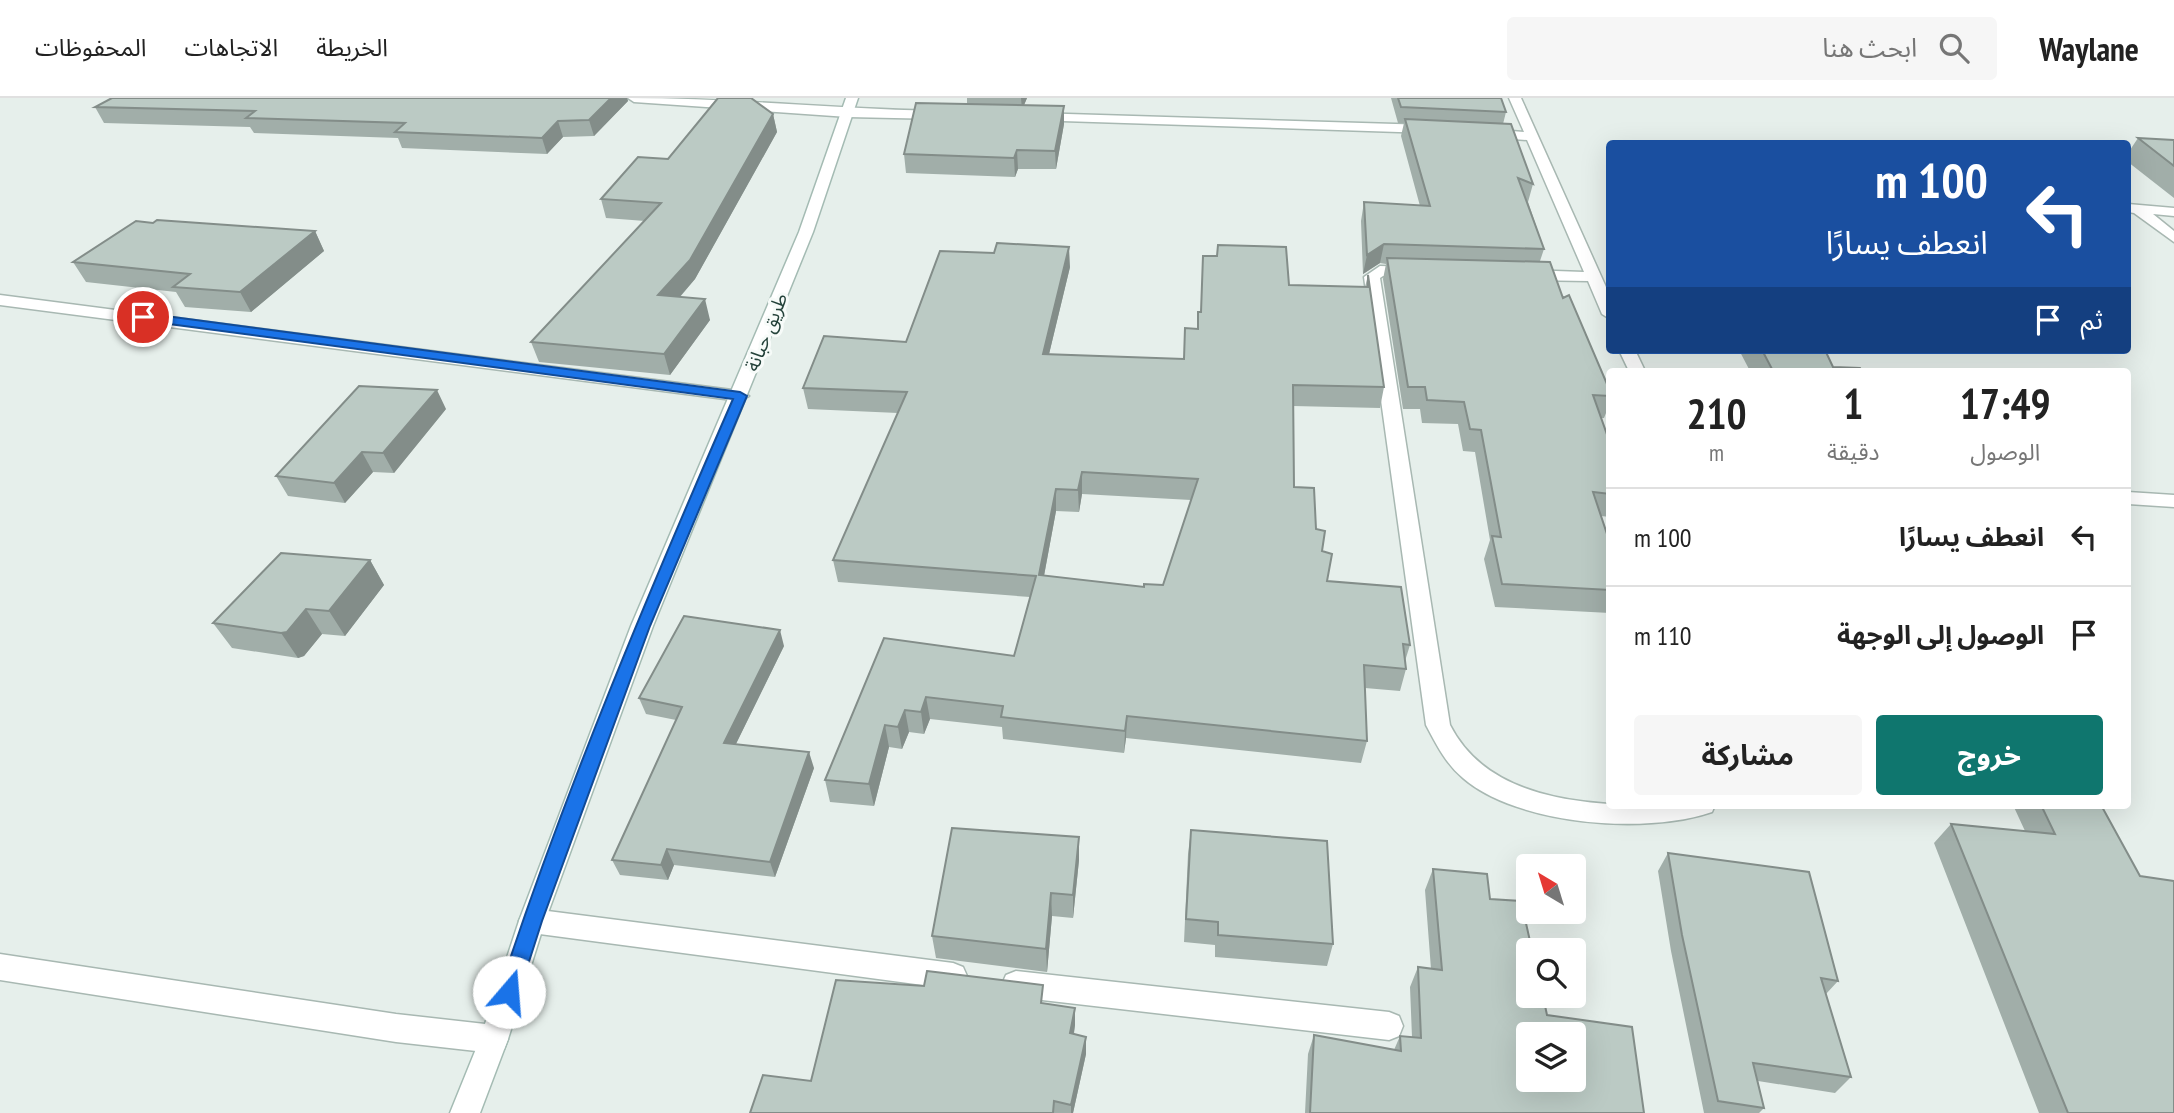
<!DOCTYPE html>
<html lang="ar">
<meta charset="utf-8">
<style>
:root{--surface:#fff;--page:#f6f6f6;--text:#222;--muted:#767676;--line:#e0e0e0;--accent:#0f766e}
body{margin:0;font-family:"PT Sans Narrow","Noto Sans Arabic",sans-serif;background:var(--page);color:var(--text);direction:rtl;height:100vh;display:flex;flex-direction:column;font-size:26px;white-space:nowrap}
*{box-sizing:border-box;margin:0}
p{font-size:23px;color:var(--muted)}
.icon{flex:none;width:38px;height:38px;fill:none;stroke:currentColor;stroke-width:2;stroke-linecap:round;stroke-linejoin:round}
.map{position:relative;flex:1;overflow:hidden;direction:ltr}
.drawer{position:absolute;left:1606px;top:270px;width:525px;height:441px;display:flex;flex-direction:column;background:var(--surface);border-radius:7px;box-shadow:0 7px 28px #0002;direction:rtl}
.drawer>*{flex:none}
.guide{position:absolute;left:1606px;top:42px;width:525px;height:214px;border-radius:7px;box-shadow:0 7px 28px #0002;direction:rtl;background:#1a4fa0;color:#fff;overflow:hidden}
.needle{width:46px;rotate:322deg}
.fabs{position:absolute;left:1516px;top:756px;display:grid;gap:14px}
.fabs a{display:grid;place-items:center;width:70px;height:70px;border-radius:7px;background:var(--surface);box-shadow:0 7px 28px #0002;font-size:35px}
.pin{position:absolute;display:grid;place-items:center;width:60px;height:60px;color:#fff;margin:-30px;border:4px solid #fff;border-radius:50%;box-shadow:0 2px 7px #0007}
.me{position:absolute;width:77px;margin:-38px;rotate:18deg;stroke-linejoin:round;filter:drop-shadow(0 0 5px #0008)}
.turn{display:flex;align-items:center;gap:24px;height:147px;padding:0 28px;font-size:32px}
.turn .icon{width:91px;height:91px;stroke-width:2.5}
.turn b{display:block;font-size:49px;line-height:60px}
.then{display:flex;align-items:center;height:66px;padding:0 28px;background:#0003;gap:14px;font-size:26px}
.eta{display:flex;justify-content:space-evenly;align-items:center;height:119px;text-align:center}
.eta b{font-size:42px;font-weight:700;line-height:49px}
.cta{display:flex;gap:14px;margin-top:auto;padding:14px 28px}
.cta a{flex:1;height:80px;border-radius:7px;background:var(--accent);color:#fff;font-size:28px;font-weight:700;line-height:80px;text-align:center}
.cta a+a{background:var(--page);color:var(--text)}
ul{padding:0;list-style:none}
li{display:flex;align-items:center;gap:21px;height:98px;padding:0 28px;border-top:2px solid var(--line)}
li div{flex:1}
li b{display:block;font-size:26px}
li em{font-style:normal}
header{display:flex;align-items:center;gap:42px;box-sizing:border-box;height:98px;padding:0 35px;background:var(--surface);border-bottom:2px solid var(--line)}
header strong{font-size:33px}
nav{display:flex;gap:38px;margin-inline-start:auto;font-size:24px}
.search{width:490px;height:63px;background:var(--page);display:flex;align-items:center;gap:18px;box-sizing:border-box;padding:0 24px;border-radius:7px;color:var(--muted);font-size:26px}
.map>svg:first-child{display:block}
</style>
<header>
<strong>Waylane</strong>
<div class="search"><svg class="icon" aria-label="search" viewBox="0 0 24 24"><circle cx="10" cy="10" r="6"/><path d="M15 15l6 6"/></svg>ابحث هنا</div>
<nav><a>الخريطة</a><a>الاتجاهات</a><a>المحفوظات</a></nav>
</header>
<div class="map">
<svg width="2174" height="1015" viewBox="0 0 2174 1015">
<rect width="100%" height="100%" fill="#e6efeb"/>
<g fill="none" stroke-linecap="round" stroke-linejoin="round">
<defs>
<path id="street" d="M628 0C732 0 836 11 940 13L946 17 940 21 848 19 634 4Z
M1509 0H1521L1610 198V221L1602 216 1588 183 1527 182 1519 177 1527 172 1584 174 1527 42 1486 39 1480 35 1486 31 1524 34Z
M1035 15 1429 27 1435 31 1429 35 1031 22V16Z
M2128 106 2174 110V118L2153 116 2174 133V144L2134 115 2128 114Z
M1380 168 1411 169 1419 174 1411 179 1383 178 1380 180 1450 627C1496 718 1629 707 1715 707L1712 714C1646 737 1517 727 1463 680 1446 666 1436 646 1426 627L1364 179Z
M0 197 740 293 749 298 740 303 0 207Z
M1619 252H1635L1645 273H1629Z
M2128 394 2174 397V409L2128 406Z
M532 811 953 865 963 869 967 878 963 887 953 891 532 835 523 831 519 823 523 815Z
M0 856 396 916 494 927 504 931 508 941 504 951 494 955 396 944 0 882Z
M1016 873 1389 914 1399 918 1403 928 1399 938 1389 942 1016 899 1006 895 1002 886 1006 877Z"/>
<path id="secondary" d="M846 0H858L813 134 653 528 545 823 508 941 480 1015H450L480 941 519 823 631 528 799 134Z"/>
</defs>
<use href="#street" stroke="#a8b8b2" stroke-width="3"/>
<use href="#secondary" stroke="#a4bbb3" stroke-width="3"/>
<use href="#street" fill="#fff" fill-rule="evenodd"/>
<use href="#secondary" fill="#fff" fill-rule="evenodd"/>
</g>
<path fill="#a1aea9" fill-rule="evenodd" d="M112 0H627L628 3 594 38 563 39 547 56 402 50 398 40 254 35 250 29 104 25 95 9Z
M967 0H1027L1024 7 1064 8V26L1056 71H1018L1015 79 906 75 904 56 967 6Z
M1391 0H1501L1506 14 1503 26 1533 86 1528 104 1544 151 1540 163 1563 200 1610 293V305L1604 320H1601L1610 345V419L1601 418 1610 445V515L1495 509 1484 461 1490 442 1475 354 1463 353 1458 326 1422 325 1420 311H1403L1383 181 1386 166 1380 165 1363 176 1361 123 1364 104 1420 108 1401 38 1404 25H1398Z
M773 16 777 34 695 181 680 199 710 222 670 277 539 264 531 244 645 123 606 120 601 101 668 61Z
M2138 40 2174 42V100L2128 64V55Z
M153 125 315 133 324 153 251 214 185 209 176 194 86 184 73 164Z
M1203 158 1289 187 1365 189 1368 177 1384 289 1380 310 1293 308 1294 389 1316 431 1327 483 1410 547 1405 563 1406 571 1400 593 1365 590 1367 643 1361 665 1126 640 1124 655 1003 641 1002 629 930 621 924 636 909 634 902 651 889 649 874 708 830 704 825 682 884 540 1014 558 1030 499 838 484 833 462 898 315 808 311 803 290 1070 169 1049 256 1183 261 1197 231 1198 214H1201ZM1082 396 1191 402 1163 487 1144 489 1044 478 1056 413 1079 414Z
M1739 252H1825L1833 269 1862 273H1750Z
M446 311 394 375 373 374 345 405 288 398 276 378Z
M370 462 384 487 345 538 322 536 304 558 298 560 232 550 213 525Z
M784 548 736 646 814 670 775 779 674 767 668 782 620 777 612 762 676 622 646 616 639 600Z
M2013 707H2101L2140 778 2174 1015H2039L1934 745 1951 726 2025 733Z
M1191 732 1333 846 1327 868 1215 859V847L1184 844 1188 756Z
M1079 739V762L1073 820 1052 818 1047 874 936 860 932 838Z
M1668 755 1838 883 1826 896 1851 979 1835 995 1758 983 1764 1010 1759 1015H1704L1671 853 1658 773Z
M1433 771 1490 801 1547 917 1644 1015H1305L1308 956 1314 937 1394 952 1400 938 1412 939 1410 889 1418 869 1431 871 1425 792Z
M924 888 1075 910V927L1074 936 1086 956 1073 1015H750L811 983Z"/>
<path fill="#838d89" d="M611 0H627L628 3 594 38 589 22Z
M1021 0H1027L1022 12Z
M1064 8V26L1056 71 1055 53Z
M773 16 777 34 695 181 664 217 658 197Z
M558 23 563 39 547 56 542 40Z
M1017 52 1018 71 1015 79 1014 60Z
M315 133 324 153 251 214 240 194Z
M1384 146 1380 165 1363 176 1367 157Z
M1069 149 1070 169 1044 277 1043 256Z
M705 201 710 222 670 277 664 256Z
M437 292 446 311 394 375 383 355Z
M362 354 373 374 345 405 334 385Z
M1082 374V396L1079 414 1078 392Z
M1056 391V413L1040 499 1039 477Z
M370 462 384 487 345 538 329 513Z
M306 511 322 536 304 558 298 560 281 535Z
M780 532 784 548 729 660 724 645Z
M926 599 930 621 924 636 921 614Z
M905 612 909 634 902 651 898 629Z
M1127 618 1126 640 1124 655 1125 633Z
M885 627 889 649 874 708 869 686Z
M809 654 814 670 775 779 770 764Z
M1079 739V762L1073 820V797Z
M667 751 674 767 668 782 661 767Z
M1051 795 1052 818 1047 874 1046 851Z
M1075 910V927L1071 952 1070 935Z
M1086 939V956L1073 1015H1071V1007Z"/>
<path fill="#bbcac4" stroke="#838d89" stroke-width="2" fill-rule="evenodd" d="M112 0H611L589 22 558 23 542 40 395 34 405 25 246 20 255 13 95 9Z
M718 0H751L773 16 690 162 658 197 705 201 664 256 531 244 661 105 601 101 638 59 668 61Z
M1398 0H1501L1506 14 1401 9Z
M916 5 1064 8 1055 53 1017 52 1014 60 904 56Z
M1405 21 1511 26 1533 86 1518 80 1544 151 1384 146 1367 157 1364 104 1430 108Z
M2138 40 2174 42V68Z
M157 122 315 133 240 194 173 189 190 176 73 164 136 123 153 125Z
M997 145 1069 149 1043 256 1184 261 1185 230 1198 231V214H1201L1203 158H1217L1218 147 1286 149 1289 187 1368 189V177L1384 289 1293 287 1294 389 1314 390 1316 431 1325 433 1322 453 1332 456 1327 483 1401 489 1410 547 1403 546 1406 571 1364 567 1367 643 1127 618 1125 633 1001 619 1003 608 926 599 921 614 905 612 898 629 885 627 869 686 825 682 884 540 1014 558 1036 478 833 462 907 294 803 290 824 238 906 244 940 153 994 155ZM1082 374 1198 381 1163 487 1144 486V489L1039 477 1056 391 1078 392Z
M1387 160 1550 164 1563 200 1569 197 1610 293V298L1593 297 1610 345V396L1593 394 1610 445V492L1502 486 1492 438 1501 439 1481 332 1470 331 1464 304 1427 302 1425 289H1408Z
M1762 252H1825L1833 269 1860 270 1862 273H1773Z
M359 288 437 292 383 355 362 354 334 385 276 378Z
M281 455 370 462 329 513 306 511 287 534 281 535 213 525Z
M684 518 780 532 724 645 809 654 770 764 667 751 661 767 612 762 682 609 639 600Z
M2041 707H2101L2140 778 2174 783V1015H2068L1951 726 2055 736Z
M952 730 1079 739 1073 797 1051 795 1046 851 932 838Z
M1191 732 1327 743 1333 846 1218 837V824L1186 821Z
M1668 755 1809 774 1838 883 1821 880 1851 979 1753 965 1764 1010 1718 1003 1682 837Z
M1433 771 1487 776 1490 801 1521 803 1532 852H1528V898H1543L1547 917 1632 929 1644 1015H1310L1314 937 1401 953 1400 938 1421 940 1418 869 1442 872ZM1528 936H1573V982H1528Z
M927 873 1043 887 1041 905 1075 910 1070 935 1086 939 1071 1007 1054 1003 1053 1015H750L763 977 811 983 836 882 924 888Z"/>
<path fill="#1a73e8" stroke="#114b97" stroke-width="2" d="M143 215 740 294 747 298 650 528 542 823 517 901 509 904 502 901 499 894C565 692 648 496 733 301L139 222 137 219Z"/>
<g text-anchor="middle" stroke-width="6" stroke-linejoin="round" paint-order="stroke">
<g font-size="19" fill="#24423a" stroke="#f7fbf9">
<text transform="translate(766 234) rotate(-68)" y="7">طريق حبانة</text>
</g>
</g>
</svg>
<div class="fabs">
<a><svg class="needle" viewBox="-14 -14 28 28"><path d="M0-13l5 13h-10z" fill="#e53935"/><path d="M0 13l5-13h-10z" fill="#767676"/></svg></a>
<a><svg class="icon" aria-label="search" viewBox="0 0 24 24"><circle cx="10" cy="10" r="6"/><path d="M15 15l6 6"/></svg></a>
<a><svg class="icon" aria-label="layers" viewBox="0 0 24 24"><path d="M12 4l9 5-9 5-9-5zM3 14l9 5 9-5"/></svg></a>
</div>
<div class="pin" style="left:143px;top:219px;background:#d93025"><svg class="icon" aria-label="arrive" viewBox="0 0 24 24"><path d="M6 21V4h12l-3 4 3 4H6"/></svg></div>
<svg class="me" style="left:509px;top:894px" viewBox="-20 -20 40 40"><circle r="19" fill="#fff"/><path d="M0-13L10 11 0 6-10 11z" fill="#1a73e8"/></svg>
<div class="guide">
<div class="turn"><svg class="icon" aria-label="left" viewBox="0 0 24 24"><path d="M17 20v-9H6M10 6l-5 5 5 5"/></svg><div><b>100 m</b>انعطف يسارًا</div></div>
<div class="then">ثم<svg class="icon" aria-label="arrive" viewBox="0 0 24 24"><path d="M6 21V4h12l-3 4 3 4H6"/></svg></div>
</div>
<section class="drawer">
<div class="eta">
<div><b>17:49</b><p>الوصول</p></div>
<div><b>1</b><p>دقيقة</p></div>
<div><b>210</b><p>m</p></div>
</div>
<ul>
<li><svg class="icon" aria-label="left" viewBox="0 0 24 24"><path d="M17 20v-9H6M10 6l-5 5 5 5"/></svg><div><b>انعطف يسارًا</b></div><em>100 m</em></li>
<li><svg class="icon" aria-label="arrive" viewBox="0 0 24 24"><path d="M6 21V4h12l-3 4 3 4H6"/></svg><div><b>الوصول إلى الوجهة</b></div><em>110 m</em></li>
</ul>
<div class="cta"><a>خروج</a><a>مشاركة</a></div>
</section>
</div>
